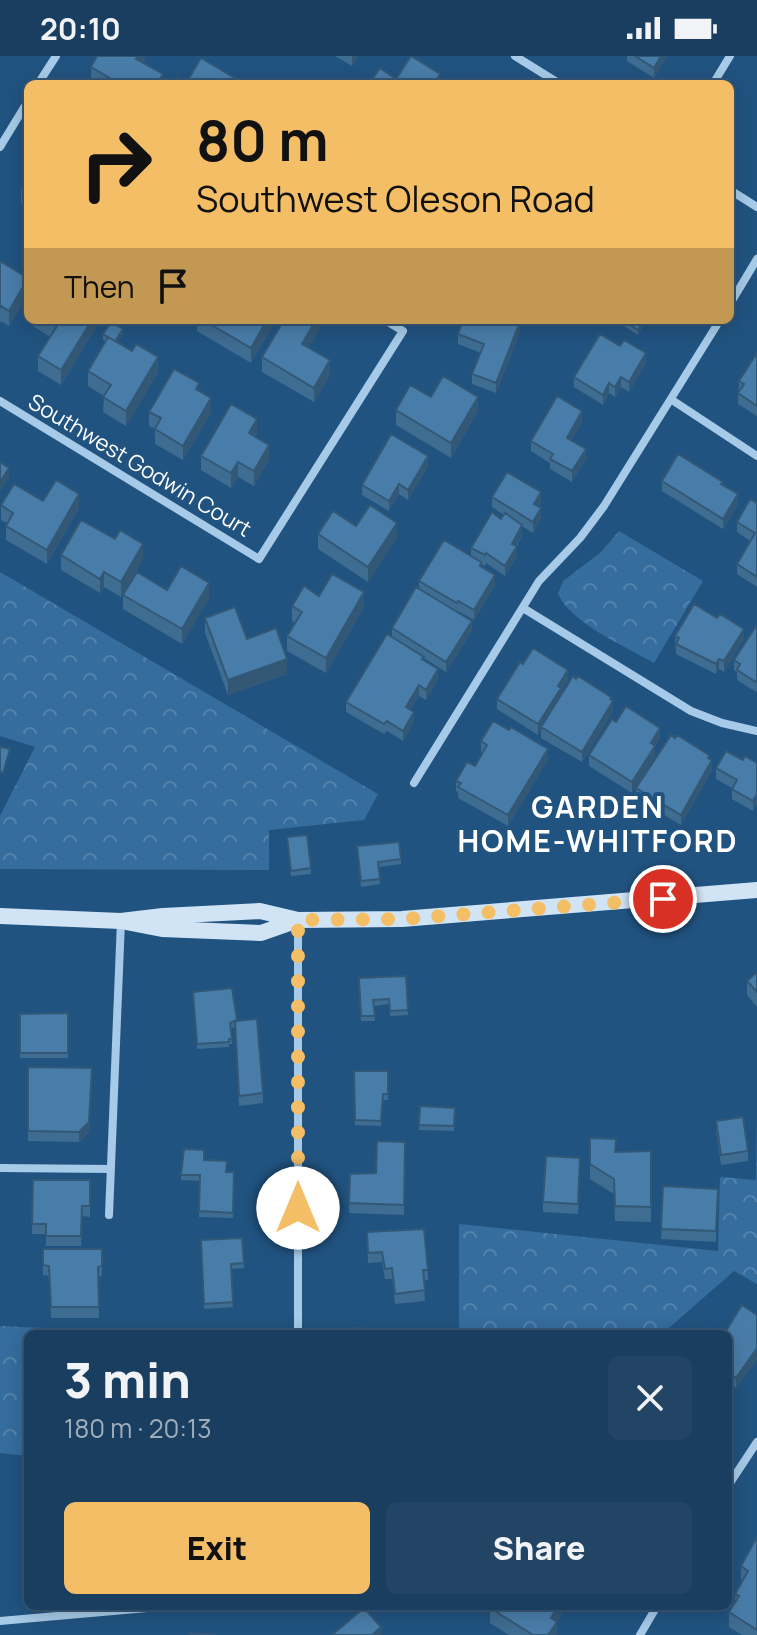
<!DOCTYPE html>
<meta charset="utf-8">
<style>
:root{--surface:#193e60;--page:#224566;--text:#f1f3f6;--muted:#9faebd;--line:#375775;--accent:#f4be67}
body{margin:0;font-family:Manrope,sans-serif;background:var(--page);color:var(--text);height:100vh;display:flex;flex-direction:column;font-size:30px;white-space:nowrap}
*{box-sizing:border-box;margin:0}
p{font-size:26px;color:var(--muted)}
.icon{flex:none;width:44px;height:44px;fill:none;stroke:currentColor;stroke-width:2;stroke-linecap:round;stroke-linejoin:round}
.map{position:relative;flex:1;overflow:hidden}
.sheet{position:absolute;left:24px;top:1274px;width:708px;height:280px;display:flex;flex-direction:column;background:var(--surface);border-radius:12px;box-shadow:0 4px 20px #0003,0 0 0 2px var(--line)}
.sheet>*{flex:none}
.guide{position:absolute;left:24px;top:24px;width:710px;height:244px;border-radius:12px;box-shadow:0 4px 20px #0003,0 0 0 2px var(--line);background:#f4be67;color:#111;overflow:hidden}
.pin{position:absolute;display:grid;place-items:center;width:68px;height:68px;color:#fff;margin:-34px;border:4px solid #fff;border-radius:50%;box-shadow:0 2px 8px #0007}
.me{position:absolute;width:88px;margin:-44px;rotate:0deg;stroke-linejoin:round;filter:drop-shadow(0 0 6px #0008)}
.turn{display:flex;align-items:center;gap:28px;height:168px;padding:0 40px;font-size:36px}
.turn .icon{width:104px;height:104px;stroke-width:2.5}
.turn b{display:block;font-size:56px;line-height:68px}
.then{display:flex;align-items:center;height:76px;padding:0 40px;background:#0003;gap:16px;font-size:30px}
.round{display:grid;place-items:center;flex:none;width:84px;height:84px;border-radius:12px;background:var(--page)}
.head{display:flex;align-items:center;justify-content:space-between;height:136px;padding:0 40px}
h1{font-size:48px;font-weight:800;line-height:60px}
.primary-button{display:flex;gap:16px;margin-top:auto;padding:16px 40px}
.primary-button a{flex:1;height:92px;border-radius:12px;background:var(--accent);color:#111;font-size:32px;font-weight:800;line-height:92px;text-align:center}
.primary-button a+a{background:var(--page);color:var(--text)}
.status{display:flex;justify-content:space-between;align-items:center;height:56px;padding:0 40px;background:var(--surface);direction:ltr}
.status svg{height:22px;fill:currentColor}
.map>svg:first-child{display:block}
</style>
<div class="status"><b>20:10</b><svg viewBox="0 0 49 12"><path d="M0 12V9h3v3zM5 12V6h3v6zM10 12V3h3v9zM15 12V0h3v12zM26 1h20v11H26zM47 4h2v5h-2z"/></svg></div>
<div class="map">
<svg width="757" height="1579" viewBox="0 0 757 1579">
<defs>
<pattern id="forest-crowns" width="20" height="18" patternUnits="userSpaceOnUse" patternTransform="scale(2)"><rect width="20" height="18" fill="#356d9e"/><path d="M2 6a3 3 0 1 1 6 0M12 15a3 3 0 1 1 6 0" fill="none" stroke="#5383ad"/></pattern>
</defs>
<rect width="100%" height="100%" fill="#215380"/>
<path fill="url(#forest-crowns)" d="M619 475 703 525 654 607C625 590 572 568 558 538L563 525 600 497Z
M0 516 378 738 364 764 269 774V814L0 813V760L35 691 0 680Z
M757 1055V1228L734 1215 662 1278H459V1168L718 1195 720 1121 756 1124Z
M0 1270 134 1276V1278H28V1400L0 1397Z"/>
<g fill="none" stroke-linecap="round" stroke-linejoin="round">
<path stroke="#a6cae7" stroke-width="8" d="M515 0 560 28
M38 28 56 0
M713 28 730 0
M0 91 28 45
M730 134 757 151
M730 248 757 203
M672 344 757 400
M0 345 259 503 403 275 385 264
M523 552 691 655 722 667 757 675
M414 727 539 525 580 482 604 450 720 264
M298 865V1278
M0 1112 111 1113
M109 1159 121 865
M728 1430 757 1386
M0 1565 170 1550
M640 1579 657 1550"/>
<path stroke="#d0e4f6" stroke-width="16" d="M0 860 121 865 162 873 261 877 298 864
M121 865 163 860 260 855 298 864 402 863 757 834"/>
</g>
<path fill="#3f6c91" d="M146 0 143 7 163 28H95L91 26V11Z
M335 0H358L352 10Z
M627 0H667L654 22 627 5Z
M28 120V151L21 148V133Z
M0 205 28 222V238L9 270 1 265 0 267Z
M30 264H95V273L61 329 38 315V300L50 281 30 268Z
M197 264H276L251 307 197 275Z
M319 264V274L308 292 330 319 314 346 262 316V301Z
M614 264H647L638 279Z
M520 276 496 337 472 328V318L481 297 458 288V278Z
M103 278H123L118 286 158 316 126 370 103 356 104 340 88 330V315L105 285 103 284Z
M620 290 646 307 629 336 621 331 615 341 609 337 603 349 574 331V321Z
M757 297V360L738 348 739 325Z
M199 335 211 357 183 404 155 388V373L149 370V356Z
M431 341 478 355 451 402 396 369V354Z
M582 366 571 384 586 403 572 426 550 413V407L531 395V385Z
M257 377 255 381 269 404 254 430 238 421 231 432 201 414V400Z
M428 410 408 444 399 438 389 455 362 439V429Z
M662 425 723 429 738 449 723 473 662 435Z
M492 441 541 447 539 451 541 462 533 477 522 470V479L517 490V500L505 520 486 507 485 510 481 508V511L495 529 474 564 458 555 457 556 472 575 446 616 424 602V604L438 623 426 644 419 640 410 654 414 666 403 685 387 675 384 678 346 656V646L392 581V572L419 533V525L471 500V492L504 459 492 451Z
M43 445 79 452 47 508 6 484V470L7 467 1 464V449Z
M757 447V531L737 518V508L750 485 737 476V466Z
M356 470 397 481 368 526 318 493V478Z
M61 499 143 503 121 541 104 531 100 537 61 514Z
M167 534 209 542 182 588 123 553V539Z
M319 540 364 551 326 617 287 595V580L295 567 292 565V550Z
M205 562 247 583 287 618 228 639 205 577Z
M757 571V634L756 636 737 624V616L734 614V604Z
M675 580 744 583 724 616 719 613 716 618 676 598Z
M568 624 561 635V639L611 644 613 655 582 706 541 682V673L538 679 497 653V643Z
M616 666 660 682 655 690V700L632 737 589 710V699Z
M481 685 548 703 508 770 458 742V736L456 735V725L475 710 483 697 481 696Z
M709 703 712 714 681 769 636 742V732Z
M743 704 757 707V748L753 755 732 743V732L716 723V712Z
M287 781 311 812V818L291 820Z
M357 790 401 803V808L379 811 380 828 361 831Z
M757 916V951L747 939V925Z
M406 920 408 959 390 960 389 948 374 950 375 965H361L359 922Z
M193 941 237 964 263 1037V1047L239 1050 235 971 231 972 232 988H229V991L197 993Z
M68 957V1002H20V958Z
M28 1011 92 1022 89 1076 79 1086 28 1085Z
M354 1015H388V1044H383L381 1070 355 1069Z
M420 1050 455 1052 454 1075 419 1074Z
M716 1065 748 1095V1105L721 1109 716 1075Z
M590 1082 616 1096 651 1095V1166L615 1165 614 1138 590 1123Z
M405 1086 404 1159 349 1157 350 1118 376 1117Z
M204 1104 226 1116H234L233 1162 199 1161 200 1125 181 1124V1119Z
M580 1112 578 1158 543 1156V1146Z
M33 1124H90V1161L82 1160 81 1190H46V1178H32Z
M663 1130 718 1133 716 1186 661 1183Z
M367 1176 428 1214V1224H424L425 1245 395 1248 392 1223H385L382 1206 368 1207Z
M242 1182 244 1212 231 1213 233 1251 204 1253 201 1184Z
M43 1193H102V1220L98 1221 99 1262H51L49 1220 43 1219Z
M757 1259V1303L736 1332 728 1327V1278Z
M757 1481V1579H742L729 1571V1556L735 1546V1538L742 1526 741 1525V1510Z
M490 1552 557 1567V1579H509L490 1567Z"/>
<path fill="#335876" d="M138 0H146V1L136 18V3Z
M352 0H358L352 10Z
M661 0H667L654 22V12Z
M163 18V28H157Z
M28 223V238L9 270V255Z
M92 264H95V273L61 329V314Z
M267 264H276L251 307V292Z
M316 264H319V274L302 303V288Z
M644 264H647L638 279V274Z
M520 266V276L496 337V327Z
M123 273V278L115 291V285Z
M646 297V307L629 336V326Z
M158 301V316L126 370V355Z
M330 304V319L314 346V332Z
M621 321V331L615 341V331Z
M609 327V337L603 349V339Z
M478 341V355L451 402V387Z
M211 342V357L183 404V390Z
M582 355V366L567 392V382Z
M257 363V377L249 392V377Z
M269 389V404L254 430V415Z
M586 393V403L572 426V415Z
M428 400V410L408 444V434Z
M238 406V421L231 432V417Z
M9 412V422L0 436V426Z
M399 428V438L389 455V445Z
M541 436V447L534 459V448Z
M79 438V452L47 508V494Z
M738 438V449L723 473V463Z
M541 452V462L533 477V466Z
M397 467V481L368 526V511Z
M522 469V479L513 495 517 490V500L505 520V510L512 488Z
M143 488V503L121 541V526Z
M104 516V531L100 537V523Z
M495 519V529L474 564V554Z
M209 527V542L182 588V573Z
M364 536V551L326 617V602Z
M472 565V575L446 616V606Z
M744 573V583L724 616V605Z
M287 603V618L228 639V624Z
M719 603V613L716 618V608Z
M438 613V623L426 644V634Z
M568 614V624L561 635V642L538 679V668L558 630Z
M419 629V640L406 661V651Z
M611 641V649L613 645V655L582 706V696Z
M414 656V666L403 685V675Z
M660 672V682L655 690V700L632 737V726L651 687Z
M548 693V703L508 770V759Z
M709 699V709L712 704V714L681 769V759Z
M757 738V748L753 755V745Z
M92 1022 89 1076 79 1086V1076Z
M757 1286V1303L736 1332V1322Z
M558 1550H566L557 1567V1579H548L551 1562Z
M381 1571V1579H372Z"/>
<path fill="#497da9" stroke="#335876" stroke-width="2" d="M97 0H138L136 3 163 18 157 28H120L91 11Z
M411 0 440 18 434 28H369L380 12 396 23Z
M635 0H661L654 12Z
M201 2 238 24 236 28H173L177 21 186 27Z
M28 120V136L21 133Z
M0 205 28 222 9 255 1 250 0 252Z
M47 264H92L61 314 38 300 57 270Z
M203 264H267L251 292Z
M284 264H316L302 288 330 304 314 332 262 301Z
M463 264H514L520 266 496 327 472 318 484 288 458 278Z
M622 264H644L638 274Z
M111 266 123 273 115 285 103 278Z
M600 278 620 290 624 284 646 297 629 326 621 321 615 331 609 327 603 339 574 321Z
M108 281 132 295 136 288 158 301 126 355 103 341 111 329 88 315Z
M757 297V350L738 337 744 328 739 325Z
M174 313 199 327 196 333 211 342 183 390 155 373 161 362 149 356Z
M443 320 478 341 451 387 396 354 410 329 431 341Z
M557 340 582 355 567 382 586 393 572 415 550 403 553 398 531 385Z
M231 348 257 363 249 377 269 389 254 415 238 406 231 417 201 400Z
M391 378 428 400 408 434 399 428 389 445 362 429Z
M678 398 723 426 721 428 738 438 723 463 662 425Z
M0 406 9 412 0 426Z
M507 416 541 436 534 448 541 452 533 466 492 441Z
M56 424 79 438 47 494 6 470 13 457 1 449 14 428 43 445Z
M750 443 757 447V521L737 508 755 477 737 466Z
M370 449 397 467 368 511 318 478 333 455 356 470Z
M492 456 501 463 505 457 522 469 512 488 517 490 505 510 486 497 485 499 471 492Z
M81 464 115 483 120 474 143 488 121 526 104 516 100 523 61 499Z
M444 484 481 506 480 510 495 519 474 554 458 545 457 547 419 525Z
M181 510 209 527 182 573 123 539 137 516 167 534Z
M332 518 364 536 326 602 287 580 302 556 292 550 304 530 319 540Z
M416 531 472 565 446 606 392 572Z
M694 548 717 562 720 558 744 573 724 605 719 603 716 608 676 588 679 582 675 580Z
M235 551 247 583 276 572 287 603 228 624 205 562Z
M756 570 757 571V624L756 626 737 614 740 608 734 604Z
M387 578 424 601 422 603 438 613 426 634 419 629 406 651 414 656 403 675 387 665 384 668 346 646Z
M533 592 568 614 558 630 561 632 538 668 497 643 520 606 523 608Z
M573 620 576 623 578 620 611 641 610 643 613 645 582 696 541 671Z
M626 650 660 672 651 687 655 690 632 726 589 699 612 663 616 666Z
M493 665 509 674 511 671 548 693 508 759 458 731 461 727 456 725 467 706 475 710 487 689 481 685Z
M671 679 675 682 677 679 709 699 708 702 712 704 681 759 636 732Z
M0 691 10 693 3 717 0 716Z
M726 695 743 704 745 700 757 707V738L753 745 732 733 737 724 716 712Z
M307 779 311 812 291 815 287 781Z
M399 786 401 803 378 806 380 823 361 825 357 790Z
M757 916V936L747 925Z
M406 920 408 954 390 955 389 943 373 944 375 960H361L359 922Z
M232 932 237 964 230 967 232 983H229V986L197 988 193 936Z
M68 957V997H20V958Z
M257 963 263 1037 239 1040 235 965Z
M28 1011 92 1012 89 1066 79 1076 28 1075Z
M354 1015H388V1038H383L381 1065 355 1064Z
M420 1050 455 1052 454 1070 419 1069Z
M743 1061 748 1095 721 1099 716 1065Z
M590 1082 616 1083 615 1096 651 1095V1151L615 1150 614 1123 590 1108Z
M377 1085 405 1086 404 1149 349 1147 350 1118 376 1117Z
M184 1093 204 1094V1104L227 1105 226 1116H234L233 1157 199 1155 200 1119H181Z
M546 1100 580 1102 578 1148 543 1146Z
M33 1124H90V1150H82L81 1180H46V1168H32Z
M663 1130 718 1133 716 1175 661 1173Z
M424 1173 428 1214H423L425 1234 395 1238 392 1212 385 1213 382 1196 368 1197 367 1176Z
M242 1182 244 1207 231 1208 233 1246 204 1248 201 1184Z
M43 1193H102V1210L98 1211 99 1251H51L49 1210 43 1209Z
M742 1249 757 1259V1292L736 1322 728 1316V1278H724Z
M354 1272 404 1275 405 1278H354Z
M757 1481V1574L729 1556 739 1540 735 1538 748 1515 741 1510Z
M491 1550H558L551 1562 557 1566 548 1579H533L490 1552Z
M364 1552 381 1571 372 1579H332Z
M190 1577 216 1579H190Z"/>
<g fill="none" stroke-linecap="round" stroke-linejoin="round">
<path stroke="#f4be67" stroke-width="14" stroke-dasharray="0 25.2" d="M298 1152V864L402 863 663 843"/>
</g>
<g text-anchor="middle" stroke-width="8" stroke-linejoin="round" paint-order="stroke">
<g font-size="22" fill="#fff" stroke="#215380">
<text transform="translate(140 409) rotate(31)" y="8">Southwest Godwin Court</text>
</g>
<g font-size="30" font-weight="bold" letter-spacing="2" fill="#fff" stroke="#215380">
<text x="598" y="762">GARDEN<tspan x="598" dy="34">HOME-WHITFORD</tspan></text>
</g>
</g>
</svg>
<div class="pin" style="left:663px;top:843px;background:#d93025"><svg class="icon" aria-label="arrive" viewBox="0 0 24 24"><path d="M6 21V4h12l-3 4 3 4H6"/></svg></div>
<svg class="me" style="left:298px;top:1152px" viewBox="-20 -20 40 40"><circle r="19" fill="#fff"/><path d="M0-13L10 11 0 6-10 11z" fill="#f4be67"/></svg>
<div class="guide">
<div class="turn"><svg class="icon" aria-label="right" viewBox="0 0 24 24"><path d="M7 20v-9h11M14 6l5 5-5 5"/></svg><div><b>80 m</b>Southwest Oleson Road</div></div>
<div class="then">Then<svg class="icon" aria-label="arrive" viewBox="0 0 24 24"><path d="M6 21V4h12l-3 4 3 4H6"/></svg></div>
</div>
<section class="sheet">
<div class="head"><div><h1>3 min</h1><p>180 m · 20:13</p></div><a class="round"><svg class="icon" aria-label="close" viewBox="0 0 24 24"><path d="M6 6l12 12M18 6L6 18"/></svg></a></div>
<div class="primary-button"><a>Exit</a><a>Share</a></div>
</section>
</div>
